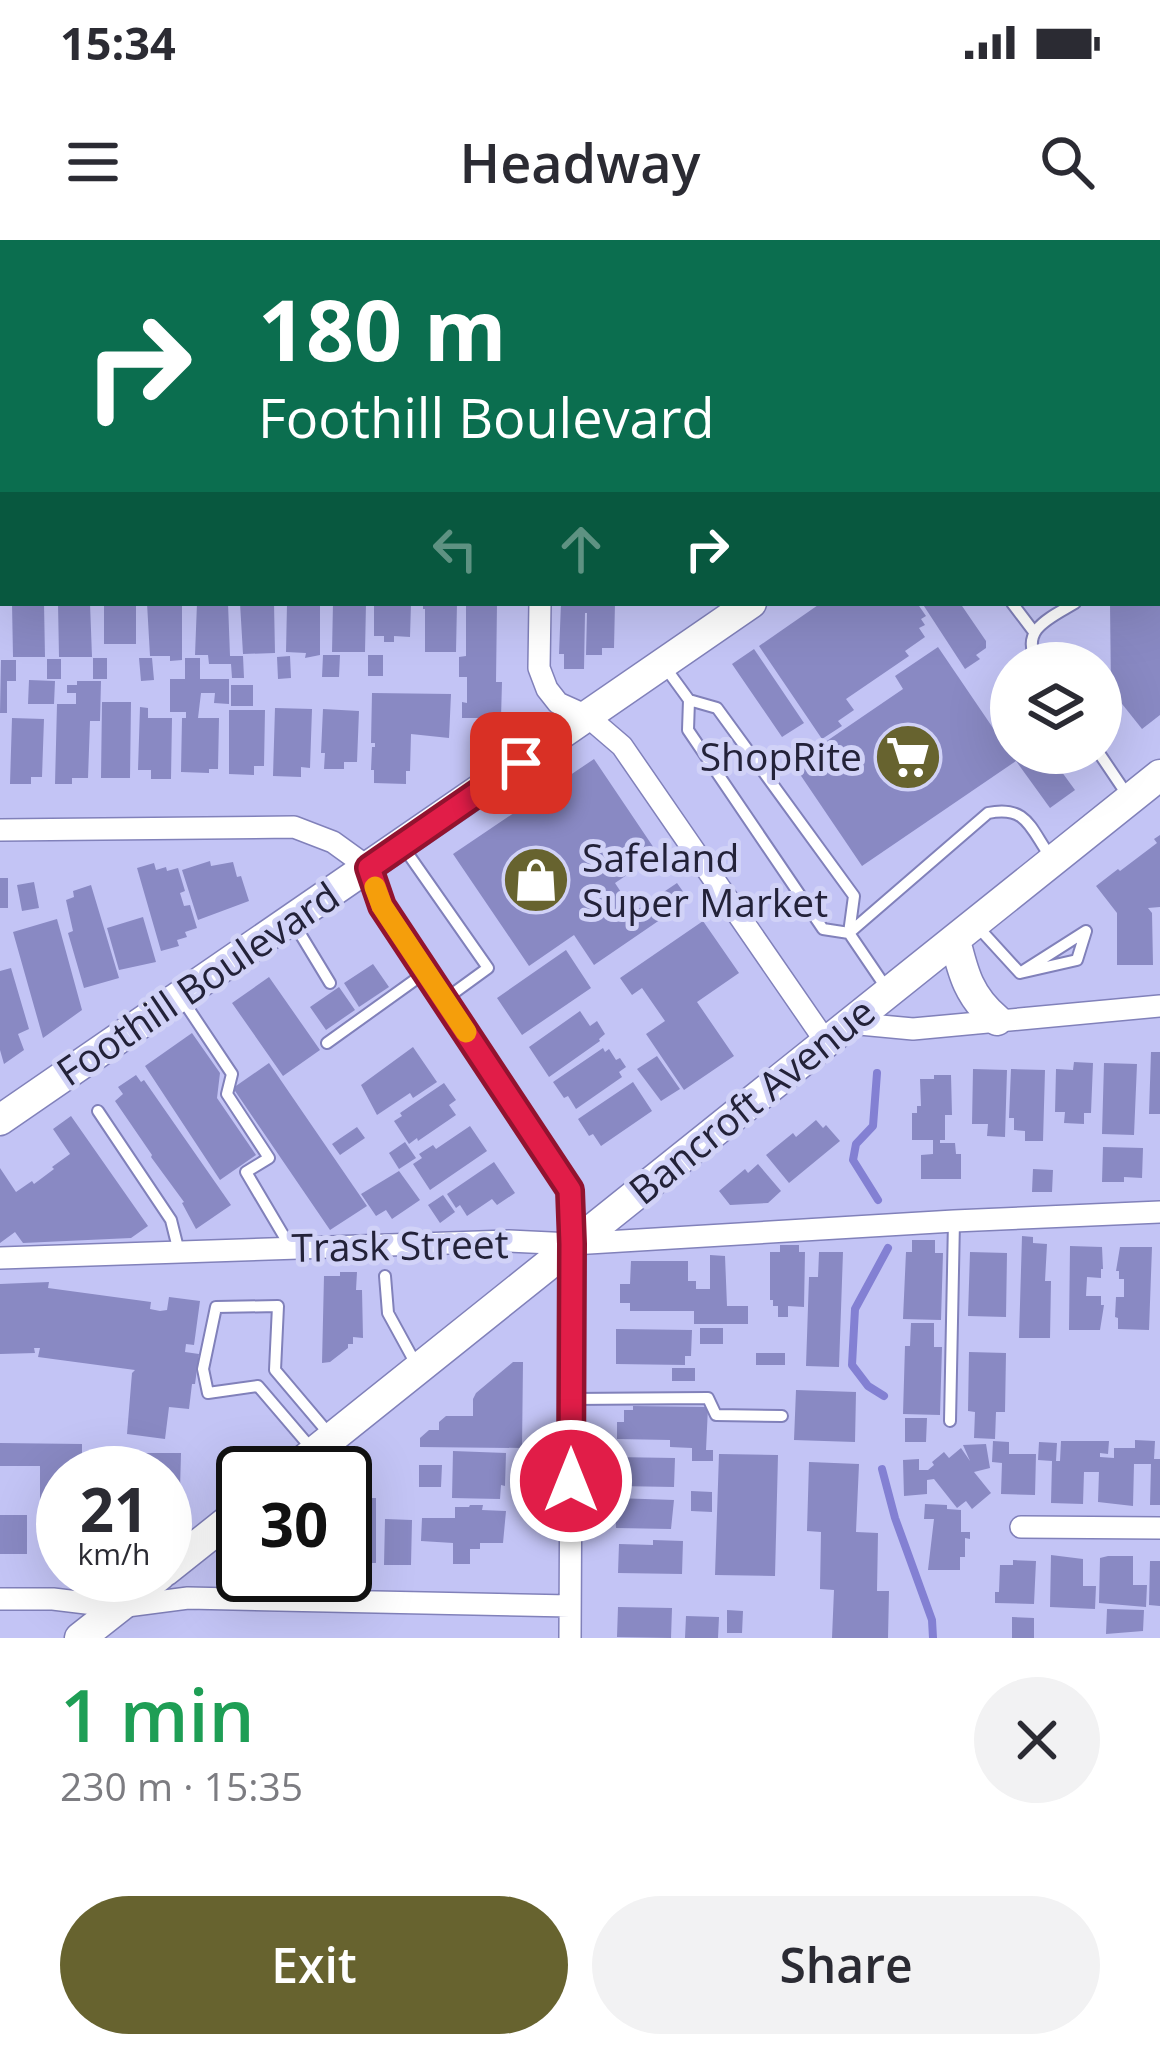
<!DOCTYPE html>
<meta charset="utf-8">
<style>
:root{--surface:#fff;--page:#f2f2f3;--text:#2b2b33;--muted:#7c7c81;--accent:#67632f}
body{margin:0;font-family:"Open Sans",sans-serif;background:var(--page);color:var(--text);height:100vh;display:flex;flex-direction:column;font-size:45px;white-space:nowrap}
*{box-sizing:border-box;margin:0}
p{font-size:39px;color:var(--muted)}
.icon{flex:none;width:66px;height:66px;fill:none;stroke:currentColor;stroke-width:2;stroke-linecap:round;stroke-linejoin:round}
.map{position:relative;height:1398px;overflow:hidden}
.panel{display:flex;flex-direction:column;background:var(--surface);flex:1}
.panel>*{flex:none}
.top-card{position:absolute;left:0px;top:0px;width:1161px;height:366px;box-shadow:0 12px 48px #0002;background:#0b6e4f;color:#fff;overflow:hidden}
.tools{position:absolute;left:990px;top:402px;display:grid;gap:24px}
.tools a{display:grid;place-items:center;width:132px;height:132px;border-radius:50%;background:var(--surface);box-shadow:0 12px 48px #0002;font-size:60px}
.speed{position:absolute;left:36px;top:1206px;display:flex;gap:24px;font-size:60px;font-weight:700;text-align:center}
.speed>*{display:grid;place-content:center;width:156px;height:156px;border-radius:50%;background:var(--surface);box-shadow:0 12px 48px #0002;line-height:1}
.speed small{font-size:30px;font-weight:400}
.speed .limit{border:6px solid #111;border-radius:18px;background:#fff;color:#111}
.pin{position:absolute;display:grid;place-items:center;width:102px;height:102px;color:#fff;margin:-51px;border-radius:24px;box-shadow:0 6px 18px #0006}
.me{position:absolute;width:132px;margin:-66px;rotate:0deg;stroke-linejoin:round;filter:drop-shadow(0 0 9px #0008)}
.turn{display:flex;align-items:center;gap:42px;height:252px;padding:0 60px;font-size:54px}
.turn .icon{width:156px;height:156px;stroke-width:2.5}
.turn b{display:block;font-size:84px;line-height:102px}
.lanes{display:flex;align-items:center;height:114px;padding:0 60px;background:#0003;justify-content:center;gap:60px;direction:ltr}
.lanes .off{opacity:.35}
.round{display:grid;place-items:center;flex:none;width:126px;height:126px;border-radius:63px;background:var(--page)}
.head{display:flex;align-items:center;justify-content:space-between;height:204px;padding:0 60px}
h1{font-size:72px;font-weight:600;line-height:90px;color:#1e9e55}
.action{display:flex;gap:24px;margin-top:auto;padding:24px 60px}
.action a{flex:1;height:138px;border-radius:72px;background:var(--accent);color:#fff;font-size:48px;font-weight:600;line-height:138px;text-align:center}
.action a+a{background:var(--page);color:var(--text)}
.status{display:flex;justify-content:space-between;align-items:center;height:84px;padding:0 60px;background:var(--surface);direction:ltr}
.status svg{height:33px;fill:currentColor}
header{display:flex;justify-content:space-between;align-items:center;height:156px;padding:0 60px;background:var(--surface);font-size:54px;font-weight:600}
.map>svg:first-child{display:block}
</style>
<div class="status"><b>15:34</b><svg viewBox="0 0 49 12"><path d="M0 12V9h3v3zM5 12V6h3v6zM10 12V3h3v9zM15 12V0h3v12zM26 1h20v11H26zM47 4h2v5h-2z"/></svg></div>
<header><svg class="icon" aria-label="menu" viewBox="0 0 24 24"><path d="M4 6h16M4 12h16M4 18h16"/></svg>Headway<svg class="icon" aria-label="search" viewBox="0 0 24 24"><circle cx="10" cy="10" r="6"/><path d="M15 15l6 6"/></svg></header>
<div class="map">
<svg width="1160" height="1398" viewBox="0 0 1160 1398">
<rect width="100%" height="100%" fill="#c3c4f5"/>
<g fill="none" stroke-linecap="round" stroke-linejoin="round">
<path stroke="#8380d3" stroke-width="8" d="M877 833 873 886 856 904 853 920 878 960
M884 1156 868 1146 852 1125 855 1069 888 1008
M882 1229 895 1278 932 1380 933 1398"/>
</g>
<path fill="#8989c3" d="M12 363H44L45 417H13Z
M58 363H90L92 417H59Z
M104 363H136V404H104Z
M147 363H182V420L170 421V416H150Z
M197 363H228L230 416H243L244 438H232L231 424H209L208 415H195Z
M240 363H274L275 413 243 414Z
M290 363H320V415L305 418 306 413 286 412 287 364Z
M333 363H366L365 412H332Z
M374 363H411L410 397 394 396V402H384V396H374Z
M423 363H457L456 412H425V369H423Z
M466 363H497L496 442H502L501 478H462V462L467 463V437H459V417L466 416Z
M561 363H615L614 408H602V415H586L587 373H585L584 429H564V414H559Z
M821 363H917L926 376 921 379 925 385 919 388 925 397 905 411 909 416 846 459 854 470 838 481 842 486 822 499 759 406Z
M922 363H960L986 401V408L976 415 980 419 965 429Z
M1110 363H1160V475L1142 489 1111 450Z
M938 407 1010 513H1048L1075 550 1050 568 1016 521 862 626 793 524 903 449 895 436Z
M754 409 804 483 782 497 732 424Z
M323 415H340L339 437H322Z
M368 415H383V436H368Z
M290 416 291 438 278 439 277 417Z
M93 418H107V439H93Z
M139 418H152L154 440 141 441Z
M185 418H200V439H229V464L214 463 215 453H201L198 478H219L218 529H209V533L181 532 182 478H186V472H170V439H185Z
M47 419H61V439H47Z
M1 420H16V441H7V473H0Z
M29 440 55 441 54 464H28Z
M77 441H101L100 481H90L88 538H72V544H55L57 464H76V453H67V445H77Z
M231 445H253V466H231Z
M372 453 451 454 449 498 411 494 410 531H406V544L374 543V530H371L372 507H375V503H371Z
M102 462H131L130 538H101Z
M140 467 148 468V478H172L171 539H151V530H138Z
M275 468 312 469 310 528 301 527V537L273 536Z
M323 469 359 471 357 522H344V529H324L325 513H321Z
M229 470H265L264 526H254V535L229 534Z
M12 478 44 479 42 537H31V544H10Z
M594 519 658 614 615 643 634 672 677 643 689 660 594 725 574 695 529 726 453 614Z
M1160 595V667L1148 668 1152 673 1153 725H1117V673L1096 646 1118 629 1120 631 1157 603 1154 599Z
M210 621 211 626 233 622 237 637 241 636 249 661 198 680 182 630Z
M154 623 156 630 166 627 167 631 178 628 185 651 180 653 184 666 190 665 197 688 185 692 187 697 177 700 179 706 161 711 137 628Z
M0 638H8V668H0Z
M34 642 39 668 22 671 17 645Z
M91 645 119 738 84 748 68 693 73 691 66 660 74 657 73 651Z
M143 677 156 722 119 730 107 688Z
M57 679 82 770 43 798 13 692Z
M703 681 739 733 697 762 734 816 684 850 646 794 665 781 642 748 632 755 620 738Z
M566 710 591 748 522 795 497 758Z
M373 724 389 747 359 767 344 743Z
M11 728 29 789 18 794 24 810 4 824 0 810V731Z
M269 737 320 810 283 836 232 763Z
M339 747 355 770 326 790 310 767Z
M580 771 590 786 597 781 605 794 599 799 600 801 549 837 529 807Z
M192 793 220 833 217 858 256 915 220 940 145 826Z
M413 807 437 842 413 858 410 853 377 875 361 845Z
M603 808 605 812 609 809 616 820 620 818 626 827 619 832 622 837 576 869 568 856 564 858 553 842Z
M1151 812H1160V874H1149Z
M657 816 680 849 661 861 637 829Z
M1074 822 1093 823 1091 873H1084V884L1064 883 1065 872H1055L1056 829 1073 830Z
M269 823 367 966 330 990 233 848Z
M1104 823 1137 824 1134 895 1102 894Z
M973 829 1007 830 1005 897 987 896 988 884H972Z
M1011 829 1045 830 1043 901H1025V891L1014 890V878H1009Z
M136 835 141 842 144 840 231 965 196 989 182 963 184 962 151 917 152 915 115 861 123 854 118 847Z
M934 835H951L952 875H945V900H940V903H955L956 914H961V939H921V915L933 914V900H912V873H917V866H921L920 839H934Z
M633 842 652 871 601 906 593 894 589 896 578 879Z
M444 843 456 860 449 865 456 875 418 901 417 898 409 904 394 881 402 876 400 873Z
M71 876 148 986 131 998 23 1003 15 992 0 1003V928L16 952 32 941 34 944 54 929 52 927 70 914 53 889Z
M816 880 823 888 826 885 840 901 789 943 766 915 793 893 796 897Z
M470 886 487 911 430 950 413 924 422 918 419 914 433 905 436 909Z
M357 887 365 898 340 915 332 904Z
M405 902 416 918 399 929 389 913Z
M1103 907 1143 908 1142 938 1124 937V942H1102Z
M494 922 515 953 497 965 492 959 467 976 460 965 456 968 447 954Z
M758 924 781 951 768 963 730 965 719 951 745 929 748 933Z
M1033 929 1053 930 1052 952H1032Z
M399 931 420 960 392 979 386 970 376 976 361 954Z
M443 955 455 972 440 983 428 965Z
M1022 996 1033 997V1003L1047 1004 1045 1041H1051L1050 1098H1019Z
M912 1000H935V1013H943L941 1080 903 1079 906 1012H912Z
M780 1005H799V1012H805L804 1067 788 1066V1077H778V1066H773V1060H770V1012H780Z
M1070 1006 1102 1007 1103 1029H1101V1038L1087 1037 1086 1056H1101V1065H1104L1100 1090H1069Z
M1120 1007H1152L1149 1090 1118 1089V1078L1115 1077 1116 1057H1124V1039H1119V1031H1116Z
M819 1012H843L839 1127 806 1126 809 1037H818Z
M970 1012 1007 1013 1006 1077 968 1076Z
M710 1015 725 1016 727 1066H748V1084H694V1071H630V1063H620V1044H630L631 1021H688V1041H696V1049H710Z
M340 1032H357L356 1050H362L363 1098 353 1097V1104H348V1108L330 1122 322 1123 324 1036H340Z
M49 1042 48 1048 151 1062 150 1069 160 1071 167 1070 169 1057 200 1061 194 1105 186 1104 185 1112 199 1114 195 1144H192L189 1169 169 1167 165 1199 127 1194 132 1133 135 1130 38 1117 40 1108H34L35 1113 0 1114V1044Z
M911 1083H934V1107H942L940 1175 903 1174 905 1106H910Z
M700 1088H723V1104H700Z
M616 1089 692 1090 691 1116H685V1125L616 1124Z
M969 1112 1006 1113 1005 1172H996L995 1199 974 1198 975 1172 968 1171Z
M756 1113H785V1125H756Z
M513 1122H523L522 1208 420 1207V1198L429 1190H439V1182L446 1176H473V1159L476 1153Z
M672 1128H695V1141H672Z
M796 1150 856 1152 855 1202 794 1200Z
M633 1166 708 1167 706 1210H713V1221H692V1208L670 1207V1200L617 1199V1182H624V1170H633Z
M905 1178H927L926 1202H905Z
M1135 1200 1155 1201 1154 1219H1160V1265H1150L1151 1224H1134L1133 1266 1098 1262 1099 1232H1084L1083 1264 1051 1263 1052 1221 1038 1220 1039 1202 1057 1203 1056 1221H1060L1061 1201H1109L1108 1214 1100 1213V1217L1114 1218V1208H1135Z
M993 1201 1009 1202V1214H1036L1035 1255 1001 1254 1002 1223 992 1222Z
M0 1203 82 1204V1233H63V1253H59V1256H63V1310H50V1298H40V1226H0Z
M986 1204 990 1228 974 1232 991 1253 972 1269 966 1261 957 1268 934 1239 927 1240V1254L904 1256 903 1220 919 1219V1230H928L934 1225 932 1222 944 1212 949 1218 961 1208 970 1221 963 1205Z
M453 1211 506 1213 505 1246 501 1245 500 1259 452 1258Z
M87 1213H181L180 1249H165V1233H87Z
M719 1214 778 1215 775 1336 715 1335Z
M613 1217 675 1218 674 1247 618 1246V1228H612Z
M809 1222 859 1224 856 1292 878 1293 877 1351H889L888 1398H832L834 1350 820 1349 821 1292 807 1291Z
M419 1225H442L441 1247H419Z
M691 1251 712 1252V1272L691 1271Z
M345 1258H376V1323H345Z
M615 1258 674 1260 671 1289 616 1288Z
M925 1264 947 1265V1269L961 1270V1292H970V1299L965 1298V1317H960V1330H928L934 1279H924Z
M470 1265H483L482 1270 506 1271 503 1303H480V1309H470V1324H453V1303L421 1301 422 1278H455V1267H469Z
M0 1275H27V1314H0Z
M385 1279 412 1280 411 1325H384Z
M653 1300 683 1301 682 1334 618 1333 619 1304 653 1305Z
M1051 1315 1083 1319V1346H1096L1095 1369 1050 1367Z
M1108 1316H1133V1345H1147L1146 1367 1099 1363 1100 1318Z
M1013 1320 1036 1321 1034 1364 995 1363V1352H999L1000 1325H1013Z
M1150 1321H1160V1366L1149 1365Z
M618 1367 672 1368 671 1398 617 1397Z
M1107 1369 1144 1370 1143 1391 1106 1394Z
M727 1370 743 1371 742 1393H727Z
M686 1376 719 1377 718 1398H685Z
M1012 1377 1034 1378V1398H1012Z"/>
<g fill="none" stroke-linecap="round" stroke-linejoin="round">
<defs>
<path id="lane" d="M379 0V3
M1158 179 1160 181
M1158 314 1160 312
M1012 363 1034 392
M1038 423C1018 390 1050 378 1075 363
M665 427 689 460 717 468 854 656 849 693 887 749
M689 460 688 490 823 689 849 693 988 573C1027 565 1030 588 1050 616
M1099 513 1128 556
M404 608 488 728 444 760
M293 682 330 743
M977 686 1020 733 1077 720 1086 691 1020 733
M182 759 232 834 227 854 269 918 246 932 291 1008
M327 803 426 732
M98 871 171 980 179 1012
M385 1036 388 1073 417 1126
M571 1159 708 1158 716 1175 782 1176
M950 1181 954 981
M311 1208 258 1146 208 1153 203 1129 216 1067 278 1066 275 1130 330 1195"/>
<path id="street" d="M754 3 755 0
M0 185H3
M0 317H3
M540 363 539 428 547 449 558 463 587 476 622 506 826 802
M0 590 294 587 333 602 369 628 382 666 570 950 572 1004 570 1398
M849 783 913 789 1160 766
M0 1018 509 1001 572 1004 954 981 1160 972
M1021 1287 1160 1288
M0 1359H53L119 1367 188 1358 570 1366"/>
<path id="secondary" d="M1158 90 1160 88
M955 700C963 733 969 757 997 780
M0 880 751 363
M288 1233 1160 535
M165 1331 243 1269
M80 1398 160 1335"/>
</defs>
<use href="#lane" stroke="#8181ba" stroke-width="14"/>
<use href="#street" stroke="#8181ba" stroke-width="24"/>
<use href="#secondary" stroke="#8181ba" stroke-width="33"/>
<use href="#lane" stroke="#fff" stroke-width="10"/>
<use href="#street" stroke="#fff" stroke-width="21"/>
<use href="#secondary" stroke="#fff" stroke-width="30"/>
</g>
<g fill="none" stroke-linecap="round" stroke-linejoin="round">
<defs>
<path id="route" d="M521 523 369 628 382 666 570 950 572 1004 571 1241"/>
</defs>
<use href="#route" stroke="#92132f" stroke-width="30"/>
<use href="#route" stroke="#e11d48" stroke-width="21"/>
<path stroke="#f59e0b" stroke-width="21" d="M375 647 382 666 466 792"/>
</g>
<defs>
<symbol id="supermarket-disc" viewBox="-11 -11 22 22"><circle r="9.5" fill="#67632f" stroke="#d1d2f7"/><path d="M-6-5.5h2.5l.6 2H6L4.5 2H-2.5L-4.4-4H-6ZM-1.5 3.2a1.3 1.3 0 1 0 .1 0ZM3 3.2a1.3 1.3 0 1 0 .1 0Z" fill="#fff"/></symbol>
<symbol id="shop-disc" viewBox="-11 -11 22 22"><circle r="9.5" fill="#67632f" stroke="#d1d2f7"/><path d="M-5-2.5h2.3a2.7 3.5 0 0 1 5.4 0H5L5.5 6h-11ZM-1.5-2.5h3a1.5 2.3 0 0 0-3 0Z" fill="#fff"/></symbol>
</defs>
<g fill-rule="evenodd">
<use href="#supermarket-disc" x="870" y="479" width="76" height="76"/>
<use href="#shop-disc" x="498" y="602" width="76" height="76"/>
</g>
<g text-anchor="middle" stroke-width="10" stroke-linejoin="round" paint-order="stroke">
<g font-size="39" fill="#232239" stroke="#d1d2f7" text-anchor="end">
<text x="862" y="531">ShopRite</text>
<text x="582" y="632" text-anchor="start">Safeland<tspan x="582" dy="45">Super Market</tspan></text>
</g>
<g font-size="39" fill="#232239" stroke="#d1d2f7">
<text transform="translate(198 744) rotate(-34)" y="14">Foothill Boulevard</text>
<text transform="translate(752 861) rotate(-39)" y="14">Bancroft Avenue</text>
<text transform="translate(400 1006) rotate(-1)" y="14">Trask Street</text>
</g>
</g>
</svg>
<div class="tools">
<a><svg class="icon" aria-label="layers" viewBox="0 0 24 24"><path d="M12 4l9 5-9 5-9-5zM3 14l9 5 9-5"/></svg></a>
</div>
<div class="speed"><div>21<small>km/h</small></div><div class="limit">30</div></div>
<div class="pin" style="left:521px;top:523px;background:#d93025"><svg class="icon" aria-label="arrive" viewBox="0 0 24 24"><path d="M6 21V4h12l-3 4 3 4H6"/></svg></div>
<svg class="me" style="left:571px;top:1241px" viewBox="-20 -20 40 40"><circle r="17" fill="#e11d48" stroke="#fff" stroke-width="3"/><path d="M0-11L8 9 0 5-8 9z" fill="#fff"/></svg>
<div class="top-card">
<div class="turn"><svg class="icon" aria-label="right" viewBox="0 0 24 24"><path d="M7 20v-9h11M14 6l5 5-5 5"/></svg><div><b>180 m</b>Foothill Boulevard</div></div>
<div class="lanes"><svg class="icon off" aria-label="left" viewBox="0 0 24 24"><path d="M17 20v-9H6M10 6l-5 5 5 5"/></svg><svg class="icon off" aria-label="ahead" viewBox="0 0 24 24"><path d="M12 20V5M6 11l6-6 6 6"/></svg><svg class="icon" aria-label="right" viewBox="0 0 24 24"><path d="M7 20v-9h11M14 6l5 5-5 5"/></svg></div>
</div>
</div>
<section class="panel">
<div class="head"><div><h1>1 min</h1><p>230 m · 15:35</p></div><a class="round"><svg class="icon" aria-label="close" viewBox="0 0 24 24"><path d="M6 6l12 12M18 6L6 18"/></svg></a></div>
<div class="action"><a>Exit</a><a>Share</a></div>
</section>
